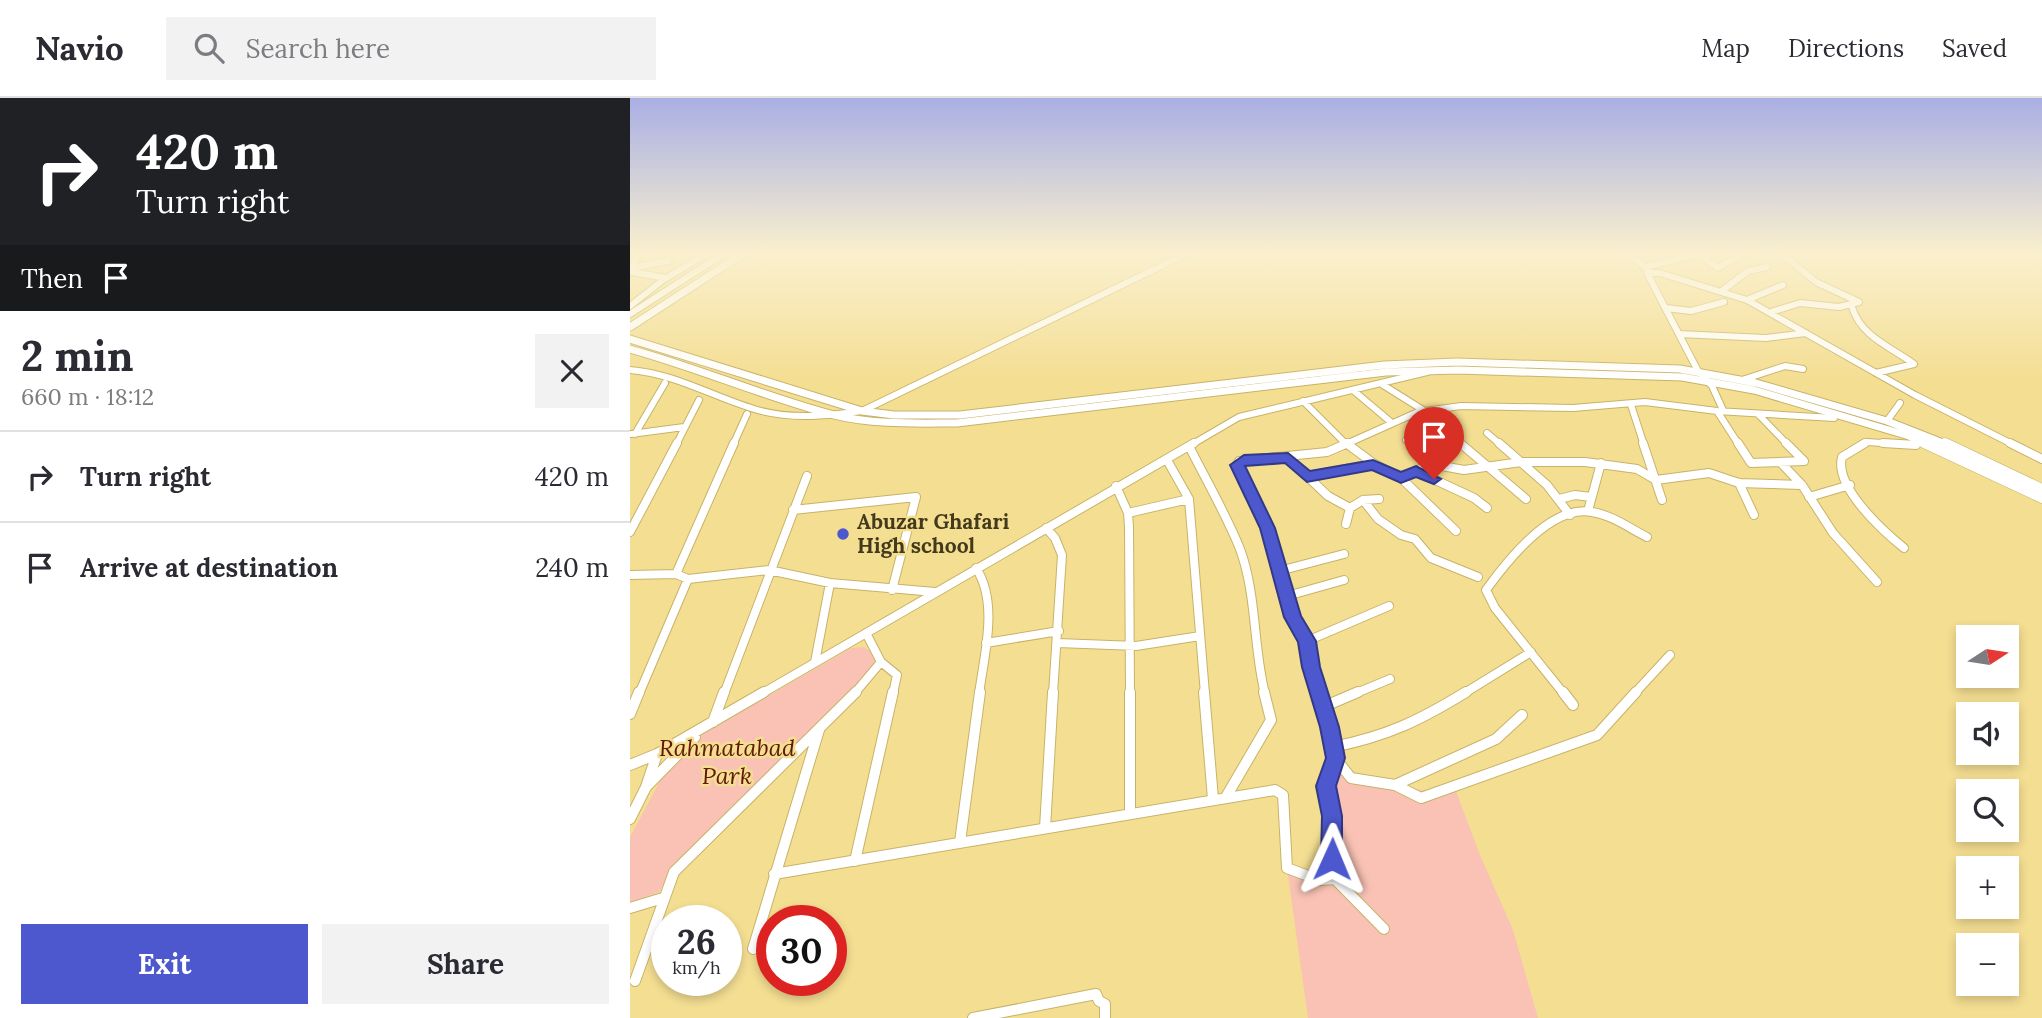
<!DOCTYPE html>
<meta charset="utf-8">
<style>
:root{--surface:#fff;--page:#f2f2f3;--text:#2b2b33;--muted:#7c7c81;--line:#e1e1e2;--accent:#4d58ce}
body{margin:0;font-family:Lora,serif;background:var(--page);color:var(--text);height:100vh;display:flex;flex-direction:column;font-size:26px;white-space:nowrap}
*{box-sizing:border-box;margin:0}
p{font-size:23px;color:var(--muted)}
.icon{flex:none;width:38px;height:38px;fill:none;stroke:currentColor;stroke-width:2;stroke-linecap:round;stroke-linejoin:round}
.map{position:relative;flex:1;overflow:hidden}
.side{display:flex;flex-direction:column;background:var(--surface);width:630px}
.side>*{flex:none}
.top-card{background:#202124;color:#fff;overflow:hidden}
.needle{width:46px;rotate:78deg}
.tools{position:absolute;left:1326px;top:527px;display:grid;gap:14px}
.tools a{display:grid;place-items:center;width:63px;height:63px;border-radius:0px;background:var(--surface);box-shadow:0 4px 10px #0003;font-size:35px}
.speed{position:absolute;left:21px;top:807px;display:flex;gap:14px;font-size:35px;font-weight:700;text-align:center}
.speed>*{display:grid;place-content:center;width:91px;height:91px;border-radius:50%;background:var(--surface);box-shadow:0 4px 10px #0003;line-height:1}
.speed small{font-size:18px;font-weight:400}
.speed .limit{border:10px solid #d22;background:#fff;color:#111}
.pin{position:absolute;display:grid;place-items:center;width:60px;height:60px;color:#fff;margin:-72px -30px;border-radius:50% 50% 50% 0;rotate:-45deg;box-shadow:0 0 7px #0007}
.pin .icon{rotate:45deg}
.me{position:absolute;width:77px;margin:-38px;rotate:1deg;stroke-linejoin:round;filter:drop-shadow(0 0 5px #0008)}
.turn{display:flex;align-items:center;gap:24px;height:147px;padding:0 21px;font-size:32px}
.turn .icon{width:91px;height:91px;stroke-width:2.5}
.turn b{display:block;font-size:49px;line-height:60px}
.then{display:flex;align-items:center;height:66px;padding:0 21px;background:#0003;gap:14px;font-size:26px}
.round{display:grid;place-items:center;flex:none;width:74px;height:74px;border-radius:0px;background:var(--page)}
.head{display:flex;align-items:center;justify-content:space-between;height:119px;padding:0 21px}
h1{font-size:42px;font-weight:800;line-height:52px}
.action{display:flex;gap:14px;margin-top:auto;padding:14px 21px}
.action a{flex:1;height:80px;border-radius:0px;background:var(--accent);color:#fff;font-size:28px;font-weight:800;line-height:80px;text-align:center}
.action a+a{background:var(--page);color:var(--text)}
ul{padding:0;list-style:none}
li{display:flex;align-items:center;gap:21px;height:91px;padding:0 21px;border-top:2px solid var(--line)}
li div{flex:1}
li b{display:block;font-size:26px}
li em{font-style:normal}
header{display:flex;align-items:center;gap:42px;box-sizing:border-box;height:98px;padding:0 35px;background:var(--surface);border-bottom:2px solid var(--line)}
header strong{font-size:33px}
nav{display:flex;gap:38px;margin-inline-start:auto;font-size:24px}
.search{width:490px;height:63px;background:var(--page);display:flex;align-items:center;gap:18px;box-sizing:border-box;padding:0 24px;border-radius:0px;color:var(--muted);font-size:26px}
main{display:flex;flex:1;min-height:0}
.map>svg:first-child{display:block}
</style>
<header>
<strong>Navio</strong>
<div class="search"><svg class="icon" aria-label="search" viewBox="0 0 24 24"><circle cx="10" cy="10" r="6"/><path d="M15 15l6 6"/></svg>Search here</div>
<nav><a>Map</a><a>Directions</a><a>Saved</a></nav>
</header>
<main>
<section class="side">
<div class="top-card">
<div class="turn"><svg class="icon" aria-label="right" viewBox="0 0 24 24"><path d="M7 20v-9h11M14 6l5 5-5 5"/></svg><div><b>420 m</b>Turn right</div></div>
<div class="then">Then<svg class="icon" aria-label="arrive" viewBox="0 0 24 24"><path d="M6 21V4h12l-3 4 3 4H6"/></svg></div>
</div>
<div class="head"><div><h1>2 min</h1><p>660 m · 18:12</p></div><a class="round"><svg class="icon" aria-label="close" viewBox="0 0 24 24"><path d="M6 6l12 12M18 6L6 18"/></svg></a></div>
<ul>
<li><svg class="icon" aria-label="right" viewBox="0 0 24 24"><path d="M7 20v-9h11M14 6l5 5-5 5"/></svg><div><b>Turn right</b></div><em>420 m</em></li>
<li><svg class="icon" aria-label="arrive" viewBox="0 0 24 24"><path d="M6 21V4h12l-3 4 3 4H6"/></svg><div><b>Arrive at destination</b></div><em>240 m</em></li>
</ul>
<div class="action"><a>Exit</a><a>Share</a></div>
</section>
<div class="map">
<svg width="1412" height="920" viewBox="0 0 1412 920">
<rect width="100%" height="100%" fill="#f4de92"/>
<path fill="#f9c2b4" d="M234 549 244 556V568L230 584 41 773 29 794 0 805V739L30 683 74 635 221 550Z
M702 670C744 676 781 702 824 688L850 757 883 832 908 920H678L657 770 705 780 696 688Z"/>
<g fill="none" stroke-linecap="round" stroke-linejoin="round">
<defs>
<path id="minor-far2" d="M998 155 1018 172
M1067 155 1088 170 1113 155
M0 169 11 155
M1015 169 1068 156
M0 170 39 163
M2 174 36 180
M1093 192 1118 173 1137 169
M1117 202 1153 187
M0 208 33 182 78 155
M1222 209C1231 239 1261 249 1284 266L1246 275
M1036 210 1061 213 1094 204
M1141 214 1170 205 1209 209 1229 204 1186 184 1158 161 1145 155
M0 216 95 155
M1049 236 1136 240 1176 235
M0 272C46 276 81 298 124 311 159 322 196 318 232 313L558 155
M1112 282 1155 268 1173 271
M753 287 793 312
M724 293 762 325
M673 303 717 347
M1001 307 1014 347
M1093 312 1082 288 1068 273 1017 175H1030L1117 202 1285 297 1384 347
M1087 313 1109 347
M1128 316 1158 347
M1257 323 1270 305
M813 331 832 347
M857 335 871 347
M1 336 54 329
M5 336 35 285
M776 342 782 347
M46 347 69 302
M103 347 117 316
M561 347 609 319 797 274
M714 347 788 314 831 308 943 310 1015 304 1087 313 1204 320
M1232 347 1237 344 1282 347"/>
<path id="minor-far1" d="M716 345 743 365 771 380 801 366 834 372 891 364H955L1007 371 1026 382 1079 375 1109 385 1172 387
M780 345 803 363 801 366
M830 345 896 401
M869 345 917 387 940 417
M1013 345 1032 402
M1108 345 1121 365 1174 363 1156 345
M1235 345 1212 359C1204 389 1253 433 1274 450
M1253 345 1286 347
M1380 345 1412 361
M559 348C576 382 596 416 610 451 627 497 623 549 635 596
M658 360 698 398 720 410
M537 362 559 401 575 596
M1152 366 1172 387 1203 435 1247 484
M786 373 844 400 857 410
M677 378 743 366
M771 380 826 433
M1109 385 1124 417
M486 388 498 415 499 429 500 596
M1179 399 1220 387
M929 401 945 397 961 399
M733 402 748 421 771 437 785 441 801 460 848 479
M163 412 286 399 262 492
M958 413 971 365
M498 415 559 401
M716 426 720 410 733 402 749 401
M416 430 425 440 432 457 423 596
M0 434 47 345
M346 470C369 505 354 557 349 596
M649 473 714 456
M46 476 104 345
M0 477 46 476 58 481 139 472 200 485 305 494
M657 498 714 482
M677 543 759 508
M356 545 429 533
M428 545 506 548 570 538
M185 564 200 485
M251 564 267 577 263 596
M9 596 58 481
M94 596 177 378
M131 596 564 345
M224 596 251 564 236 535
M690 596 677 543 663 519 638 430 607 367 609 363 697 354 718 345
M724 596 760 581
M833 596 901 554
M934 596 865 510 856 492C877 463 921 406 962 414 982 417 999 430 1017 439
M1004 596 1040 557"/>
<path id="minor" d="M500 594V716
M574 594 583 701
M689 594 700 629 705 660 696 688 702 718 705 781 754 831
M933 594 943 607
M693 609 728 594
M0 616 9 594
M83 624 94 594
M703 649C757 638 789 623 836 594
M705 660 721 680 765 687 791 700 967 637 1006 594
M0 667 27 656 134 594
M765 687 866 641 892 617
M16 689 65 639
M596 699 641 622 634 594
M0 721 16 689 27 656
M415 730 423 594
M330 744 350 594
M225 763 263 594
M144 776 645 692 653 697 657 770 689 782 705 781
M0 810 33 800
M123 851 189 632
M5 883 44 774 226 594
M343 920 466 896 469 903 475 906V920"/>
<path id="major-far1" d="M0 229 114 155
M0 241 232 313 264 317H330L754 267 827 264 1050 271 1126 285 1257 323 1318 347
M0 251C69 270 135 299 204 317 244 327 286 325 327 325L756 274 828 272 1052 279 1124 292 1279 338 1298 347"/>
<path id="major" d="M1294 345 1412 400
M1315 345 1412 391"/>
</defs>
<use href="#minor-far2" stroke="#c7b368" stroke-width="8"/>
<use href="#minor-far1" stroke="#c7b368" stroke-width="10"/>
<use href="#minor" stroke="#c7b368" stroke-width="12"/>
<use href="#major-far1" stroke="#c7b368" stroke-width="9"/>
<use href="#major" stroke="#c7b368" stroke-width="11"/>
<use href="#minor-far2" stroke="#fff" stroke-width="6"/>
<use href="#minor-far1" stroke="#fff" stroke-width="8"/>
<use href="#minor" stroke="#fff" stroke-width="10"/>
<use href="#major-far1" stroke="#fff" stroke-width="7"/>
<use href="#major" stroke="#fff" stroke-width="10"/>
</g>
<linearGradient id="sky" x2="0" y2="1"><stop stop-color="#a9afe4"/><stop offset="0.55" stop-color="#faf0ce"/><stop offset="1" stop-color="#faf0ce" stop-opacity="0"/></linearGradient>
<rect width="1412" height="283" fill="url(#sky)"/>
<path fill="#4d58ce" stroke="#323986" stroke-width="2" d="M658 355 680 373 743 362 771 374 786 368 811 381 804 386 786 379 771 385 742 372 677 384 655 365 615 368 645 430 671 518 686 543 690 569 709 629 715 660 706 688 712 718V761L709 768 702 771 694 768 691 761 692 718 686 688 696 660 690 629 672 569 668 544 654 519 630 430 600 367 614 357Z"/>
<circle fill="#4d58ce" stroke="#f4de92" stroke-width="2.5" cx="213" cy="436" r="7"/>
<g text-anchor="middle" stroke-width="5" stroke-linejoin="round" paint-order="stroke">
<g font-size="21" font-weight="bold" fill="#433a1b" stroke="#f4de92" text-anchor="start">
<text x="227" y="431">Abuzar Ghafari<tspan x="227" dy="24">High school</tspan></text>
</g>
<g font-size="24" font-style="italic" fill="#621a08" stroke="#f4de92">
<text x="97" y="658">Rahmatabad<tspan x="97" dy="28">Park</tspan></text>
</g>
</g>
</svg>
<div class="tools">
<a><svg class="needle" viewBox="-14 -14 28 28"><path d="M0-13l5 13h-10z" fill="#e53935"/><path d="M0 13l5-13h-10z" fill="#7c7c81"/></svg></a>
<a><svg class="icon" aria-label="sound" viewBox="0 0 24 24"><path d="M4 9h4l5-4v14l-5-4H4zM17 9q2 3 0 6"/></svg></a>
<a><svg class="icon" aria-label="search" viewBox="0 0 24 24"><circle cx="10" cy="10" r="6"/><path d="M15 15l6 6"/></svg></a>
<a>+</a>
<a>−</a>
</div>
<div class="speed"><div>26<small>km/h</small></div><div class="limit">30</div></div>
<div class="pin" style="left:804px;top:381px;background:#d93025"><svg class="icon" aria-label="arrive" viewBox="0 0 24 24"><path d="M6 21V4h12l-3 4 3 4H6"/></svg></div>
<svg class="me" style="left:702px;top:761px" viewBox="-20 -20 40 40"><path d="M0-17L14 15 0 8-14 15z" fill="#4d58ce" stroke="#fff" stroke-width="4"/></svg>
</div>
</main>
